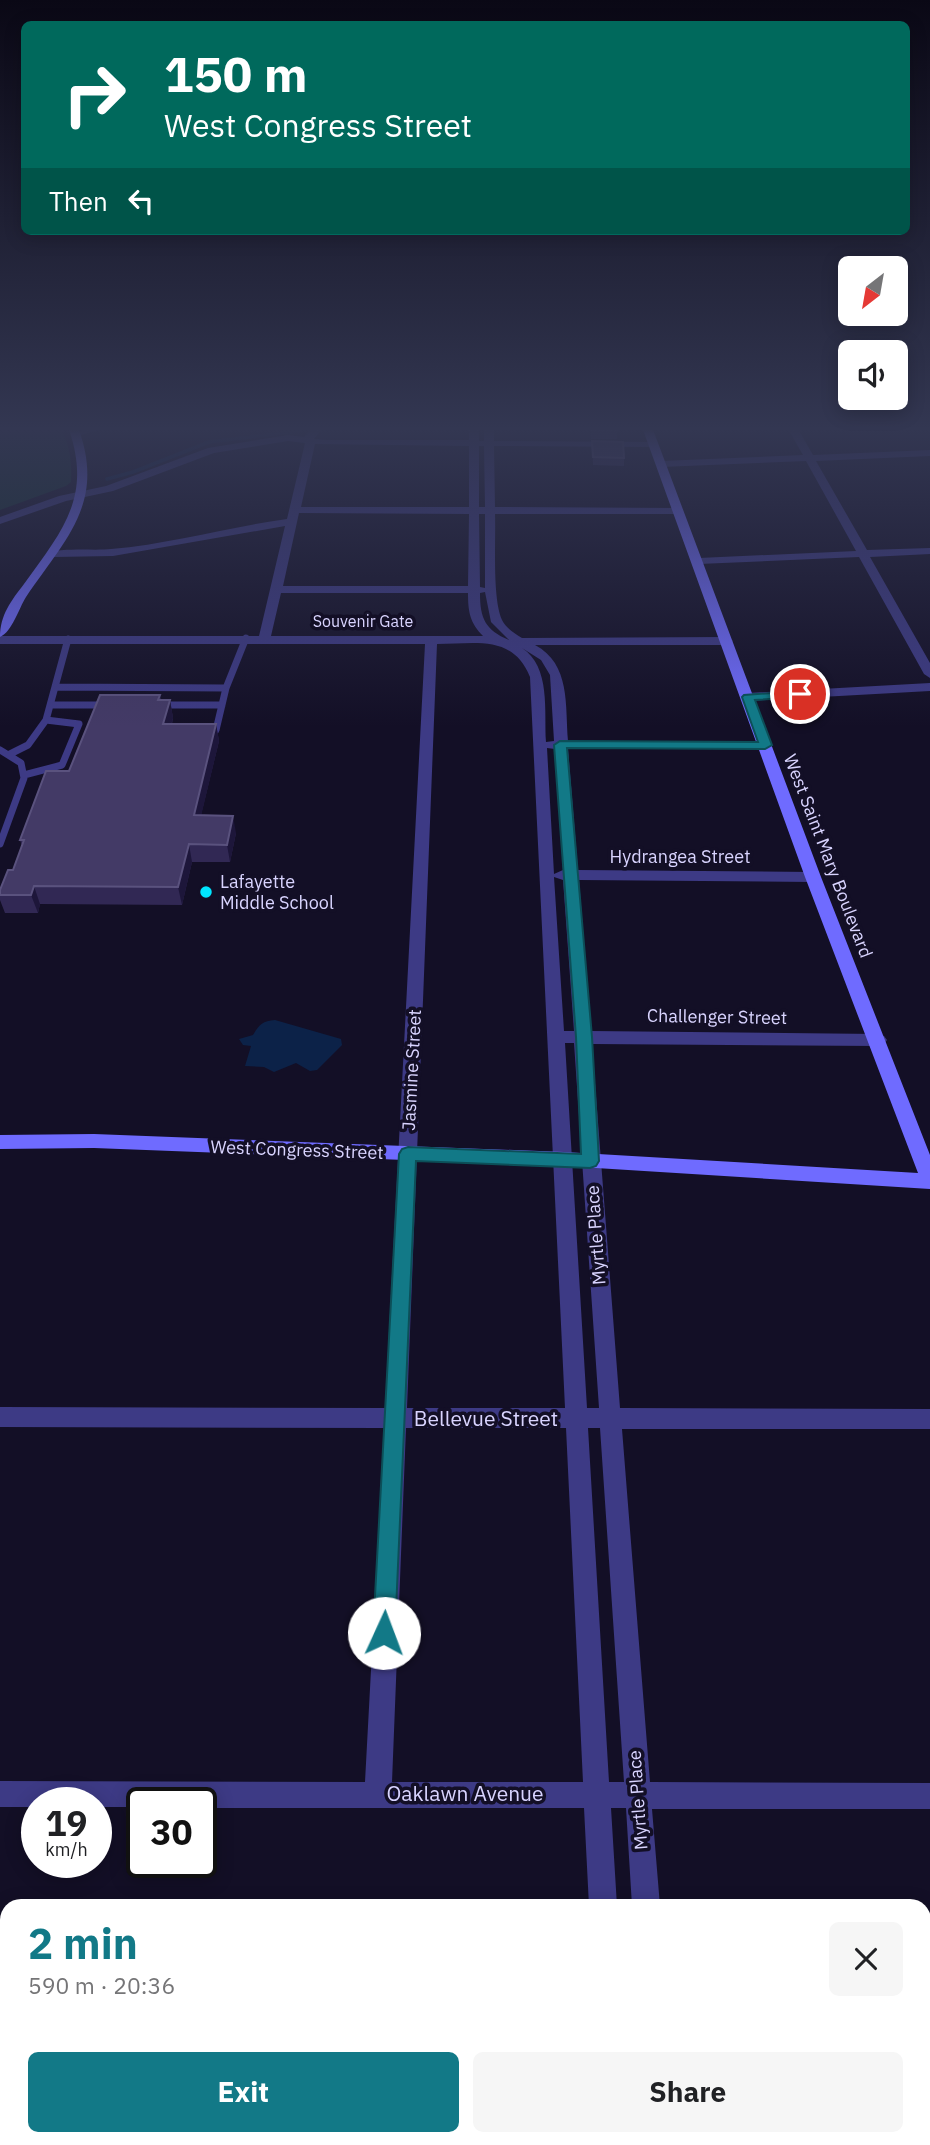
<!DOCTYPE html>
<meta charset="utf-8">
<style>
:root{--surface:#fff;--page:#f6f6f6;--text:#202124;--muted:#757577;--accent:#127987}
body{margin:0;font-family:"IBM Plex Sans",sans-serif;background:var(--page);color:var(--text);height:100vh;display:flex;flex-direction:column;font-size:26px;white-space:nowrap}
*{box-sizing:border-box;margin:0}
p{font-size:23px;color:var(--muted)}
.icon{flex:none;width:38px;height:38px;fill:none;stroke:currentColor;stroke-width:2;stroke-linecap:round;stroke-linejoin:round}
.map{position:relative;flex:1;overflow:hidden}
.panel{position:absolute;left:0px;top:1899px;width:931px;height:247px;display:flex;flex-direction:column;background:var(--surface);border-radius:21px 21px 0 0;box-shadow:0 4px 18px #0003}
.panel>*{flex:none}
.guide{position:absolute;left:21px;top:21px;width:889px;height:214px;border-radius:10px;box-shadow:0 4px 18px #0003;background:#00695c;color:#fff;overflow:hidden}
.needle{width:46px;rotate:211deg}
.fabs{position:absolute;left:838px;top:256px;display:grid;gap:14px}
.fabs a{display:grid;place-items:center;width:70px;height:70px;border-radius:10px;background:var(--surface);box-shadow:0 4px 18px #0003;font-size:35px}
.speed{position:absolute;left:21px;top:1787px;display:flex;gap:14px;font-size:35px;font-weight:700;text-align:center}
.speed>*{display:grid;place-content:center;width:91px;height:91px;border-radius:50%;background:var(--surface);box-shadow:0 4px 18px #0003;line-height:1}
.speed small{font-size:18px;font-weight:400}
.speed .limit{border:4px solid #111;border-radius:10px;background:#fff;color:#111}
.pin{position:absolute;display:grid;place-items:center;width:60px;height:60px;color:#fff;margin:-30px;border:4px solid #fff;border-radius:50%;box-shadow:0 2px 7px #0007}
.me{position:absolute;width:77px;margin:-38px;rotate:2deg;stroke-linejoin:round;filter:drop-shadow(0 0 5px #0008)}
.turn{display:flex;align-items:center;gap:24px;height:147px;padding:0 28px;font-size:32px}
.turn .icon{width:91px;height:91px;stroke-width:2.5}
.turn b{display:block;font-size:49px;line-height:60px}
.then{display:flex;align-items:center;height:66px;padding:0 28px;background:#0003;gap:14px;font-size:26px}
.round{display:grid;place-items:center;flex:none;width:74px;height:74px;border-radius:10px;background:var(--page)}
.summary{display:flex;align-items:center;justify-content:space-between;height:119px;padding:0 28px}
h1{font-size:42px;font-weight:800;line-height:52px;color:var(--accent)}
.cta{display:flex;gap:14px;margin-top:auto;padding:14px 28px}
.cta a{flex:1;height:80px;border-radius:10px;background:var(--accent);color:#fff;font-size:28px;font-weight:800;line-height:80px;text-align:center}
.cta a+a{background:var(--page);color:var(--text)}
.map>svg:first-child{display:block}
</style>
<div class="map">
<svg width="930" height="2145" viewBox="0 0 930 2145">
<rect width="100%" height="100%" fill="#130f26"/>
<path fill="#12302f" d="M0 427H60C70 443 72 463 71 482L66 486 0 510Z"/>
<path fill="#0c2248" d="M275 1020 341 1039 342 1045 317 1070 310 1071 296 1063 274 1072 264 1067 245 1066 251 1046 243 1045 239 1039 253 1035C259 1025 262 1021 275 1020Z"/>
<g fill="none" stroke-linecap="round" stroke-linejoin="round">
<path stroke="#0c2248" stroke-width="3.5" d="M107 479 133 472 209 442 300 431 308 427"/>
<path stroke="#3d3a85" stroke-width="7" d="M56 687 226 688 216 730
M226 688 246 638
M51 705H108
M161 705H222
M46 720 68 639
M0 750 21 763 24 778 0 844
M10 754 28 745 46 720 79 724 62 765 24 775"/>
<path fill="#3d3a85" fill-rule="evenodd" d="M92 427H110L77 436 72 433Z
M313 427H324L314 439 326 440H469V427H479V441H484V427H494V441L657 442V446L654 447 494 446 495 507 678 508 683 511 678 514H495C496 539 492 598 502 620 506 628 514 633 522 638L727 637 733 641 727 645H535C571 664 565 706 568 741H765L772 745 765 749H568L578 870 813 872 821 877 813 882 579 880 591 1031 878 1034 884 1036 887 1040 884 1044 878 1046 592 1044 620 1408 930 1409V1429H622L650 1782 930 1783V1809H652L660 1906H632L626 1808H611L617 1906H589L584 1808H201V1802H142V1807H96V1802H37V1807H0V1781L365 1782 384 1428 0 1427V1407L385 1408 425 644H0V636H259L285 526 113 556 53 557 47 554C57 547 97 551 111 549 170 544 228 527 287 519L305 443 288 441 214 453 113 491 66 501 0 524V517L59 496 106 486 208 448 288 435 304 437ZM315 444 469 446V507H301ZM479 446H484L485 507H479ZM299 513 469 514 468 586H283ZM479 514H485V588L480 587ZM485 592 491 622 509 640C485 630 480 618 480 593ZM281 593H468C468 612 470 623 483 636H271ZM437 644C475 644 513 634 530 677L565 1408H407ZM522 648 541 660 550 675 554 741 546 742C544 711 551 667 522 648ZM547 748 555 749 563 870 554 874ZM554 877 563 880 574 1031H564ZM565 1043H574L599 1408H587ZM406 1428H566L583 1782H392ZM588 1428H600L624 1782H609Z
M787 427H797L813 455 930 450V456L816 461 867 550 930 548V554L870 557 930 663V678L924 674 859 557 699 564 693 561 699 558 856 551 806 461 661 467 656 464 661 461 803 455Z
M930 683V691L748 701 742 697 748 693Z
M598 2138H628V2145H598Z
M649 2138H679V2145H649Z"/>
<path fill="#6f6bff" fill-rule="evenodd" d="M68 427H78C106 503 66 538 26 597 19 608 12 632 0 637 0 615 11 601 24 584 63 530 93 496 68 427Z
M642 427H652L821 877 930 1155V1189L564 1166 94 1148 0 1149V1135L94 1134 564 1152 918 1173 805 877Z"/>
</g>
<path fill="#312854" d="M590 427H617V439H591Z
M592 441 624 458V466L593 465Z
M160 695 161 700H170L173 718 172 724H216L219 741 201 815 236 833 230 862H192L182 905 40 904 38 913H5L0 900V890L13 870 22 846 20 840Z"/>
<path fill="#1d163a" d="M170 700 173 718 167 741 163 724Z
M216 724 219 741 197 833 194 815Z
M233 816 236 833 230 862 227 845Z
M189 844 192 862 182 905 178 887Z
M34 886 40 904 38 913 31 895Z"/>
<path fill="#433a66" stroke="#5a527e" stroke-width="2" d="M592 427H617V431H592Z
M592 441 623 442 624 458 593 457Z
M100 695H160L158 700H170L163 724H216L194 815 233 816 227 845 189 844 178 887 34 886 31 895H0V890L8 870H13L24 840H20L46 771H69Z"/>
<linearGradient id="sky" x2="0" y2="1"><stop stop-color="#0a0815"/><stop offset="0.59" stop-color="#333752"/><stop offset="1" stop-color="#333752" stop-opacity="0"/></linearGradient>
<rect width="930" height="727" fill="url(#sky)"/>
<path fill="#127987" stroke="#0c4f58" stroke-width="2" d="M800 691 806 694 804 697 755 700 772 745 765 749 567 748 592 1037 599 1161 596 1166 590 1168 416 1161 395 1633 392 1641 384 1644 376 1641 373 1633 399 1154 402 1149 408 1147 581 1154 576 1037 554 745 560 741 758 742 742 697 744 695Z"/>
<circle fill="#00e5ff" stroke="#130f26" stroke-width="2.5" cx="206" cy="892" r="7"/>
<g text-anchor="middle" stroke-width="7" stroke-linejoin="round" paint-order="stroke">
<g font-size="16" fill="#d9d4ff" stroke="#130f26">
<text x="363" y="627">Souvenir Gate</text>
</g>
<g font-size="18" fill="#d9d4ff" stroke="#130f26">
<text transform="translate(828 856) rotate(69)" y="6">West Saint Mary Boulevard</text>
<text x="680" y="863">Hydrangea Street</text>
<text transform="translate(717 1017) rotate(1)" y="6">Challenger Street</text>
<text transform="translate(412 1070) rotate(-87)" y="6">Jasmine Street</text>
<text transform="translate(297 1150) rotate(2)" y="6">West Congress Street</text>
<text transform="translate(596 1235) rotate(-94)" y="6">Myrtle Place</text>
<text transform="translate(638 1800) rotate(-94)" y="6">Myrtle Place</text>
</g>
<g font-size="18" fill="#d9d4ff" stroke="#130f26" text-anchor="start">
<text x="220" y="888">Lafayette<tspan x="220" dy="21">Middle School</tspan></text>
</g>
<g font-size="21" fill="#d9d4ff" stroke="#130f26">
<text x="486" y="1426">Bellevue Street</text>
<text x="465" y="1801">Oaklawn Avenue</text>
</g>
</g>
</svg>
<div class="fabs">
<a><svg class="needle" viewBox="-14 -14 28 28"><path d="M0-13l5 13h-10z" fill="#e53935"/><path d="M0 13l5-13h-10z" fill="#757577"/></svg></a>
<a><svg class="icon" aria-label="sound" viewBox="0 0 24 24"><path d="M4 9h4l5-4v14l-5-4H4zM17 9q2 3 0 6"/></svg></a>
</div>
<div class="speed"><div>19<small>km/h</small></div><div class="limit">30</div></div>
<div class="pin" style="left:800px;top:694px;background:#d93025"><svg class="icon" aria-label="arrive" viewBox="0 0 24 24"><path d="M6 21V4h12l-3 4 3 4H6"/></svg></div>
<svg class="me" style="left:384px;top:1633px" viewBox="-20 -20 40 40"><circle r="19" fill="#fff"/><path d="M0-13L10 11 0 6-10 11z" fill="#127987"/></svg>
<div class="guide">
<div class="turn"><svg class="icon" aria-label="right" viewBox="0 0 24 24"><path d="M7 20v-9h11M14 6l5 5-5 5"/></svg><div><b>150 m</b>West Congress Street</div></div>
<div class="then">Then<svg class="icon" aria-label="left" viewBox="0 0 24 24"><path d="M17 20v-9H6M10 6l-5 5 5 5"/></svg></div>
</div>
<section class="panel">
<div class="summary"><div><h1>2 min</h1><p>590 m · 20:36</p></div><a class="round"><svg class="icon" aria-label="close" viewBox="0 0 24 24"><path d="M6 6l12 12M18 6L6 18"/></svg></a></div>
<div class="cta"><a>Exit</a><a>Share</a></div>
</section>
</div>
